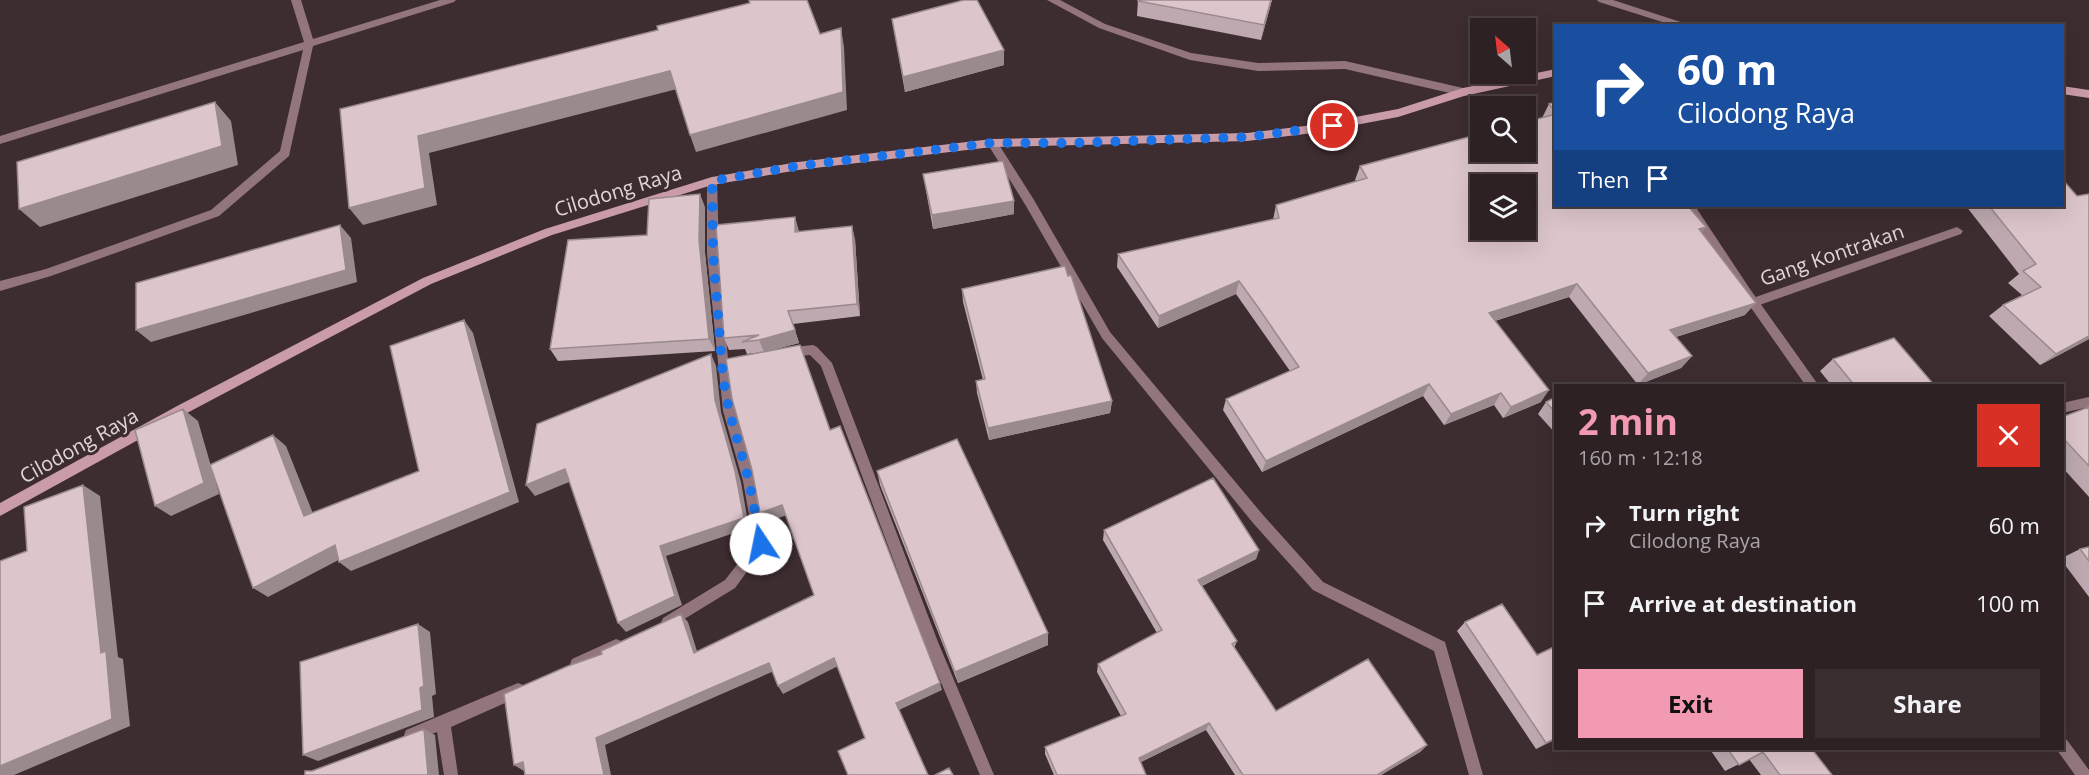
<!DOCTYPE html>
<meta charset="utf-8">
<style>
:root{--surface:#2e2124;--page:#3a2e31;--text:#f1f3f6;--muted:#a7a3a6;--line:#493e41;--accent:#f19ab2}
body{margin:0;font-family:"Open Sans",sans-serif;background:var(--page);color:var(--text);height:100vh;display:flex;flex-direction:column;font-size:22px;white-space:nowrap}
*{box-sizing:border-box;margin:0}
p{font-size:20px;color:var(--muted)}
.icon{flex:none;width:33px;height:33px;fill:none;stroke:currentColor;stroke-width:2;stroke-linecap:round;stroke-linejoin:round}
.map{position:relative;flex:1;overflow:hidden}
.side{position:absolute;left:1554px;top:384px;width:510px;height:366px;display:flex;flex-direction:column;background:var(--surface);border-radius:0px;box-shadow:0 6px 24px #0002,0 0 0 2px var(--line)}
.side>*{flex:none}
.hud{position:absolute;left:1554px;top:24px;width:510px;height:183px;border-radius:0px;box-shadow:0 6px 24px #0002,0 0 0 2px var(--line);background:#1a4fa0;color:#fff;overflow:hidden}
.needle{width:39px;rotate:332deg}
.tools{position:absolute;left:1470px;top:18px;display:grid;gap:12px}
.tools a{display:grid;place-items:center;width:66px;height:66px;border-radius:0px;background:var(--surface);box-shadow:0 6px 24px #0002,0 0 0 2px var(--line);font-size:30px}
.pin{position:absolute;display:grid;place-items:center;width:51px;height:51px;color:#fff;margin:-26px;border:3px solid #fff;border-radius:50%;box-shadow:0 2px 6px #0007}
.me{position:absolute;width:66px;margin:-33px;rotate:349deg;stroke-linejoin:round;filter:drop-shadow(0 0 4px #0008)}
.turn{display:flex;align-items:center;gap:21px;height:126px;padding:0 24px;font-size:27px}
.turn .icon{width:78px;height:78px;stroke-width:2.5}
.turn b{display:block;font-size:42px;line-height:51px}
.then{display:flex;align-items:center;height:57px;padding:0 24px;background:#0003;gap:12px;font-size:22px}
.round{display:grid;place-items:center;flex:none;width:63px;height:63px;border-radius:0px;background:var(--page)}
.summary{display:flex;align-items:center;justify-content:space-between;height:102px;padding:0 24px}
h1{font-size:36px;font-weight:700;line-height:45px;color:var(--accent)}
.button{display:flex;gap:12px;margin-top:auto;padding:12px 24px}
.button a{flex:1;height:69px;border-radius:0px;background:var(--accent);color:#111;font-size:24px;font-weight:700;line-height:69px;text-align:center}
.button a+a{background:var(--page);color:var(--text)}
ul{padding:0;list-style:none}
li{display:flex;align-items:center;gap:18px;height:78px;padding:0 24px}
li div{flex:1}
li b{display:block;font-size:22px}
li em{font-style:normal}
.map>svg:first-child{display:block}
</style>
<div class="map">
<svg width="2089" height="775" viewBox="0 0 2089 775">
<rect width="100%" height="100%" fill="#3d2c30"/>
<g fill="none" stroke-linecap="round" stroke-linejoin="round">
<path fill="#93767d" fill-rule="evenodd" d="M291 0H301L313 39 440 0H456L454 2 313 46 289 156 219 216 51 276 0 291V281L46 269 211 210 280 151 303 50 0 144V136L304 42Z
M1047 0H1060L1105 24 1191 53 1258 63 1345 61 1463 88 1468 92 1463 96 1345 69 1258 71 1190 60 1099 28Z
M1597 0H1613L1693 26H1675L1599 2Z
M1957 227 1963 231 1961 234 1754 307 1750 305 1748 302 1750 299Z"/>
<path fill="#93767d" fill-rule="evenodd" d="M992 139 996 140 1034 200 1110 332 1263 515 1323 582 1445 642 1483 775H1469L1434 651 1313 590 1253 523 1102 338 1026 206 987 143Z
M712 177 717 181 719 253 728 359 741 357 745 358 747 362 745 366 729 369 735 411 755 481 767 544 735 588 668 629 663 628 661 623 663 618 725 580 754 543 743 481 723 411 707 253V181Z
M1685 206H1695L1750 289 1819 386H1806L1742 295Z
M813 345 817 347 832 363 938 642 994 775H980L924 642 821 366 810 355 787 357 783 356 781 352 783 348Z
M2089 397V407L2062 413V403Z
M616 639 621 641 623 646 621 651 577 671 572 669 570 664 572 659Z
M518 683 523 685 525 690 523 695 451 727 458 775H444L437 732 411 742 406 740 404 735 406 730Z
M2062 738 2067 740 2089 770V775H2075L2057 750 2056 748H2062Z"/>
<path fill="#ca9ca7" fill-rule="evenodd" d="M1556 69V76L1464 96 1398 117 1313 133 1247 141 992 147 798 170 712 185 552 235 431 284 187 413 0 516V503L179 405 423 278 545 229 712 177 798 162 992 139 1247 133 1313 125 1398 109 1463 88Z
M2062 86 2089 90V98L2062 94Z"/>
</g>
<path fill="#bda9af" d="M1138 0H1272L1261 40 1137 16Z
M892 19 1004 50V65L905 92Z
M1556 102V206L1706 227 1701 233 1745 315 1676 337 1692 356 1681 368 1638 385 1569 297 1495 321 1541 402 1503 418 1494 405 1444 425 1423 396 1262 472 1223 410 1226 399 1290 371 1236 294 1158 328 1117 267 1118 254 1273 220 1276 205 1356 181 1355 180 1360 166 1542 118 1549 104Z
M923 174 1014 214 933 229Z
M2089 194V339L2040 365 1989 316 2003 305 2022 295 2008 283 2019 274 1966 206H2062L2077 196Z
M705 207V253L715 351 558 361 550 349 647 235Z
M799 231 855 239 860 316 793 324 799 343 764 352 747 354 745 349 729 350 724 338Z
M962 289 1112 401 1110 413 989 440 977 393 976 381 983 380 963 302Z
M1833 359 1935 386H1832L1820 371Z
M1556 397V434L1538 414 1546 402Z
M2089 407V497L2062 467V417Z
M877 471 1048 645 958 683 880 485Z
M1104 530 1259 550 1256 559 1202 586 1237 641 1234 648 1276 711 1427 745 1420 752 1381 775H1235L1206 730 1141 762 1146 775H1054L1045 754V747L1121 716 1097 672 1098 664 1157 633 1103 540Z
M2089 547V597L2062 561V558L2080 549Z
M1465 622 1537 655 1556 646V739L1536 749 1457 631Z
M1709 748H1811L1832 775H1761L1749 759 1725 771Z"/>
<path fill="#9a8a8e" d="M1271 0H1272L1261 40 1264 25Z
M841 28 844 47 847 110 696 152 690 135Z
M1004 50V65L905 92 903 77Z
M670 71 677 89 429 153 437 205 363 225 349 208 418 136Z
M215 102 231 121 238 165 40 227 19 209Z
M700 194 705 207V253L715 351 709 339 699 240Z
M1014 201V214L933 229 932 215Z
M795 217 799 231V245L795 232Z
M340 225 351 238 357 282 151 342 136 330Z
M852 226 855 239 860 316 857 304Z
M1706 227 1696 240 1699 229Z
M1239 281 1236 294 1158 328 1159 316Z
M1577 284 1569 297 1482 325 1489 313Z
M1756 303 1745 315 1660 342 1670 330Z
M464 320 473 333 519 502 351 571 339 562 510 492Z
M795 330 799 343 764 352 759 340Z
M2089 336V339L2040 365 2056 354Z
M711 354 716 366 721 412 741 482 749 528 666 556 682 605 626 632 618 623 660 546 715 400Z
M1692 356 1681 368 1638 385 1648 373Z
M1429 384 1423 396 1262 472 1266 461Z
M1549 390 1541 402 1503 418 1511 407Z
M1501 393 1494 405 1444 425 1451 414Z
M1112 401 1110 413 989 440 988 428Z
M183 409 198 421 219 494 171 516 155 506Z
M273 435 286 446 318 526 304 516Z
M565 469 574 480 535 496 526 485Z
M83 485 100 496 118 657 123 659 130 726 14 775H0V766L101 653Z
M782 505 787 515 765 523 760 513Z
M335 545 348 555 268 597 253 588Z
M1259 550 1256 559 1195 589 1198 580Z
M681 614 688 622 700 661 694 653Z
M418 624 430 632 436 694 432 696 434 717 318 761 303 755 420 688Z
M1048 633V645L958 683 955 672Z
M834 658 838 666 783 694 778 686Z
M769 663 774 671 605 745 611 775H604L596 738Z
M940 683 942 690 899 710 896 703Z
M1209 723 1206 730 1137 764 1139 758Z
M424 729 435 735 439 775H428Z
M1556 738V739L1536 749 1546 743Z
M1427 745 1420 752 1381 775H1377Z
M523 762 524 771 514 765Z"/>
<path fill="#dcc5cb" stroke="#9a8a8e" stroke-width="1.5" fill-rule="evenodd" d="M749 0H807L820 34 841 28 843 92 690 135 670 71 418 136 425 188 349 208 340 109 658 30 657 26 750 3Z
M964 0H977L1004 50 903 77 892 19Z
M1138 0H1271L1264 25 1138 1Z
M215 102 222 146 19 209 17 162Z
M1556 102V112L1549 104Z
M1556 114V206H1688L1706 227 1699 229 1756 303 1670 330 1692 356 1648 373 1577 284 1489 313 1549 390 1511 407 1501 393 1451 414 1429 384 1266 461 1226 399 1299 367 1260 310 1239 281 1159 316 1118 254 1279 218 1276 205 1367 178 1360 166 1480 134V152H1526V122ZM1480 184H1526V230H1480Z
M1003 161 1014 201 932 215 923 174Z
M2062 179 2077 196 2089 194V336L2056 354 2003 305 2041 287 2023 271 2036 264 1989 206H2062Z
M700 194 699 240 709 339 550 349 568 240 647 235 649 199Z
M795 217V232L852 226 857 304 788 311 795 330 759 340 742 342 759 335 724 338 716 225Z
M340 225 346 270 136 330V283Z
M1065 266 1068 276 1071 275 1112 401 988 428 976 381 985 379 962 289Z
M464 320 510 492 339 562 335 545 253 588 210 465 273 435 304 516 419 471 390 346Z
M1894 338 1935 386H1855L1833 359Z
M800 345 830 430 840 426 940 683 896 703 928 775H848L838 751 865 738 834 658 778 686 769 663 596 738 604 775H525L523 762 514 765 504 694 568 666 602 654 601 651 681 614 694 653 814 595 782 505 760 513 752 470 732 399 726 359Z
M711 354 715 400 735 471 744 518 660 546 675 596 618 623 565 469 526 485 537 424Z
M1556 397V413L1546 402Z
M2089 407V466L2062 437V417Z
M183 409 204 483 155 506 135 430Z
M957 439 1048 633 955 672 877 471Z
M1213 478 1259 550 1198 580 1237 641 1232 644 1276 711 1368 659 1427 745 1377 775H1243L1209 723 1139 758 1146 775H1057L1045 747 1126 714 1098 664 1162 630 1104 530Z
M83 485 101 653 106 651 112 719 0 766V561L27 551 24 507Z
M2089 547V561L2080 549Z
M1502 604 1537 655 1556 646V738L1546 743 1465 622Z
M418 624 424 686 420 688 422 710 303 755 300 662Z
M424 729 428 775H305V771H312Z
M1727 748H1811L1832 775H1780L1763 752 1739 765Z
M949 768 953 775H935Z"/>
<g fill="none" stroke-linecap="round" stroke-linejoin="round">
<path stroke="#1a73e8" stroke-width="10" stroke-dasharray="0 18" d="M761 544 749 481 729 411 723 378 713 253 712 181 798 166 992 143H1071L1247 137 1333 126"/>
</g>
<g text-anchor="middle" stroke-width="6" stroke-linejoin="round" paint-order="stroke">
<g font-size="20" fill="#e0d5d7" stroke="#3d2c30">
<text transform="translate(618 191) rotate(-17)" y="7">Cilodong Raya</text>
<text transform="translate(1832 255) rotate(-19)" y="7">Gang Kontrakan</text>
<text transform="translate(79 446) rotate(-29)" y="7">Cilodong Raya</text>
</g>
</g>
</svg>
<div class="tools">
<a><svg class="needle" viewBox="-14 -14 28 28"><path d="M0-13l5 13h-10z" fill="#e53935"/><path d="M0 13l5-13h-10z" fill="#a7a3a6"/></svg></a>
<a><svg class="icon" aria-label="search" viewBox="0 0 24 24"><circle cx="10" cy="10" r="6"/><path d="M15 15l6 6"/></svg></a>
<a><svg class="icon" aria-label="layers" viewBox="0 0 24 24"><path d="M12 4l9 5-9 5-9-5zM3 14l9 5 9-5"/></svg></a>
</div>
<div class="pin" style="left:1333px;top:126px;background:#d93025"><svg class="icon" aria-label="arrive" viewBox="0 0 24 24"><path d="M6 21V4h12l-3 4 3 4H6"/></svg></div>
<svg class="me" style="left:761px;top:544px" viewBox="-20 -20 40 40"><circle r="19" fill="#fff"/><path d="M0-13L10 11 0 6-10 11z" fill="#1a73e8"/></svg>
<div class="hud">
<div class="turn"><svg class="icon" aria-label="right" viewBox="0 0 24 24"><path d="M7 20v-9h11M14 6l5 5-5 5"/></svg><div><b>60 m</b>Cilodong Raya</div></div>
<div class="then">Then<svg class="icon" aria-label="arrive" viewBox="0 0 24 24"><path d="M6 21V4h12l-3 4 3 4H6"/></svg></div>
</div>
<section class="side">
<div class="summary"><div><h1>2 min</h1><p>160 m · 12:18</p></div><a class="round" style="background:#d93025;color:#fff"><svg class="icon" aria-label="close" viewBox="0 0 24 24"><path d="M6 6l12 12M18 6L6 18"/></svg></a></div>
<ul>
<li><svg class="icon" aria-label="right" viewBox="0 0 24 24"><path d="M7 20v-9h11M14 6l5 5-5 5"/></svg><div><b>Turn right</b><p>Cilodong Raya</p></div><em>60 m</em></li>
<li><svg class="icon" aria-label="arrive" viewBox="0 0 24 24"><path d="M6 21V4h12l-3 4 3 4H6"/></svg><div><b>Arrive at destination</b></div><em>100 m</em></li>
</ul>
<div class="button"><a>Exit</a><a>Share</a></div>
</section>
</div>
